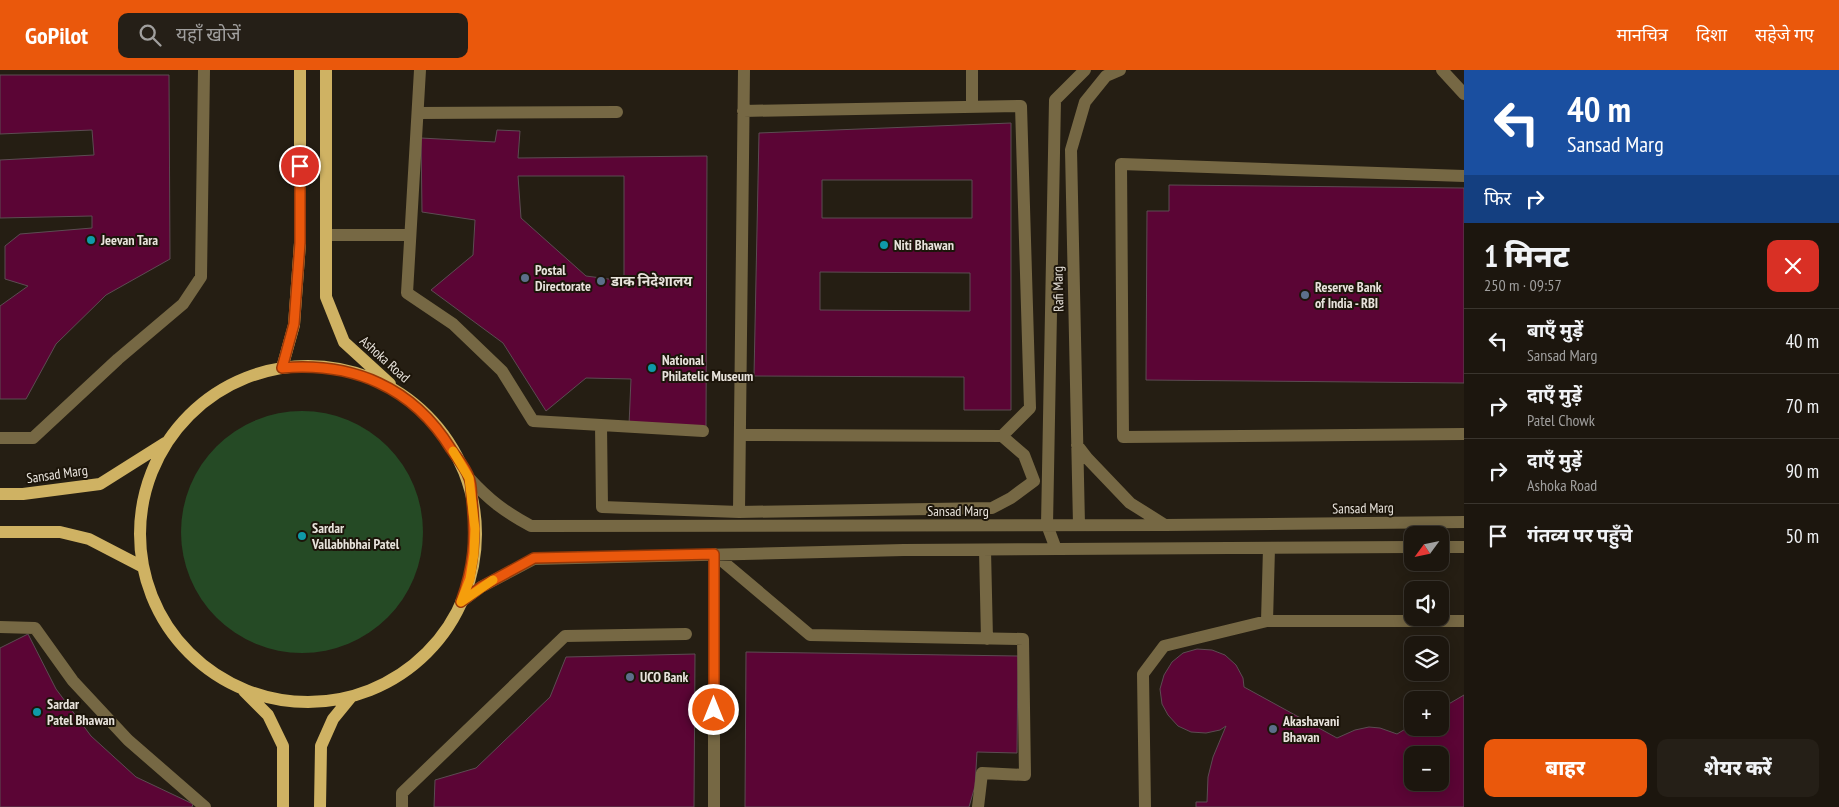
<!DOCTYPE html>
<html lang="hi">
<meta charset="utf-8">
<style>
:root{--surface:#1c160e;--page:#251f17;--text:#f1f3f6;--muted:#a09f9e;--line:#3a352e;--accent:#ea580c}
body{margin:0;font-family:"PT Sans Narrow","Noto Sans Devanagari",sans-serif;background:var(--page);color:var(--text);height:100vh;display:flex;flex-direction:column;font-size:19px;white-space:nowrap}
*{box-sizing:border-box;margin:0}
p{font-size:16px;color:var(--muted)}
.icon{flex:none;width:28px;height:28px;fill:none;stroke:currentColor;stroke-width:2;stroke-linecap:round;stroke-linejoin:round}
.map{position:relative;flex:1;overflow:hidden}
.sheet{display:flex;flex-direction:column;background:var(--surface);width:375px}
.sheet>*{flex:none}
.banner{background:#1a4fa0;color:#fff;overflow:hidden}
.needle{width:32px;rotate:237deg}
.fabs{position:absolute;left:1404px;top:456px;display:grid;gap:10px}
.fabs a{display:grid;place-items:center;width:45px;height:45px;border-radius:10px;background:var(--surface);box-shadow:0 2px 12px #0003,0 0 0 1px var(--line);font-size:25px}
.pin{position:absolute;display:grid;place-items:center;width:42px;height:42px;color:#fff;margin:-21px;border:2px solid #fff;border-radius:50%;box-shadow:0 1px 5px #0007}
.me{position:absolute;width:55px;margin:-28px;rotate:0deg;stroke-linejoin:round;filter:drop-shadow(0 0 4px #0008)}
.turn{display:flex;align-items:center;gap:18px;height:105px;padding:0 20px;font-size:22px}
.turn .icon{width:65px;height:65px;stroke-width:2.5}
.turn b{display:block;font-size:35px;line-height:42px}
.then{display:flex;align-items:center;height:48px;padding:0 20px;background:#0003;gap:10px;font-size:19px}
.round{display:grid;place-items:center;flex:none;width:52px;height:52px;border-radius:10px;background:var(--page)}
.headline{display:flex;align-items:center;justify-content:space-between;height:85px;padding:0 20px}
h1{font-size:30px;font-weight:800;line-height:38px}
.cta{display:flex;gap:10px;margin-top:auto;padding:10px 20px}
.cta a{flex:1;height:58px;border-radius:10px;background:var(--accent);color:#fff;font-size:20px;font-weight:800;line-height:58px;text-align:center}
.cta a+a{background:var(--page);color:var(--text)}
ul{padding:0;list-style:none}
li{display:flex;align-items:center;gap:15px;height:65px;padding:0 20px;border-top:1px solid var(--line)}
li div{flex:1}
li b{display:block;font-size:19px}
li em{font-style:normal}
header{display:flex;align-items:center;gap:30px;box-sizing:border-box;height:70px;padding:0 25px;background:var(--accent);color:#fff}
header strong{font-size:24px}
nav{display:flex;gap:28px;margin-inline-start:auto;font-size:18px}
.search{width:350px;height:45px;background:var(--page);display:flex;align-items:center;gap:12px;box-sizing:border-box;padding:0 18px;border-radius:10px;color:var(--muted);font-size:19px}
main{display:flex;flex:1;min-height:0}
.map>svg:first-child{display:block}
</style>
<header>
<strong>GoPilot</strong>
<div class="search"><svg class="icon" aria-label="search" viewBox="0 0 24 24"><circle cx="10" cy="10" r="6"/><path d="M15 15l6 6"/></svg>यहाँ खोजें</div>
<nav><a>मानचित्र</a><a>दिशा</a><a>सहेजे गए</a></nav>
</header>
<main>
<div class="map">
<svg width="1464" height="737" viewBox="0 0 1464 737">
<rect width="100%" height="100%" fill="#251e13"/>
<path fill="#254a25" d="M181 462a121 121 0 1 1 242 0a121 121 0 1 1-242 0Z"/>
<path fill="#5b0535" stroke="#5c4c52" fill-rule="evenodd" d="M0 5H169L170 189 106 225 56 274 26 329H0V236L28 216 5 209V176L20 164 92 158V146L0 148V90L94 85 92 60 0 64Z
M1011 53V340H964V307L754 306 759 63ZM822 110H972V148H822ZM820 202 970 203V241L820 240Z
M497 60 520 61 518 88 707 86 706 357 629 355 631 309 586 308 546 341 503 273 431 220 473 185 475 150 422 142 421 68 495 72ZM518 106H624V211L586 206 521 148Z
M1169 115 1464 118V313L1146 310 1147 141H1169Z
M28 564 56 619 91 666 136 707 193 734 192 737H0V578Z
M1197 579 1212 580 1225 585 1236 595 1243 608 1244 617 1337 668 1355 660 1369 657 1380 658 1397 664 1412 655V658H1440V639L1464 625V737H1196V732H1207L1208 707 1213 687 1226 656 1220 660 1206 663 1191 662 1178 656 1168 645 1162 634 1160 619 1164 605 1172 592 1183 583ZM1412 685H1440V712H1412Z
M746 582 1018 586 1017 683 977 682 975 716 969 737H745Z
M695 584 694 737H434L435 710 476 698 550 627 566 587Z"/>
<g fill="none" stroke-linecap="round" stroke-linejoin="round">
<path stroke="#766844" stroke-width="12" d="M420 0 407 223 453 254 502 301 533 351 703 361
M972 0V37
M1442 0 1464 24
M743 41 1021 36 1030 338 1002 366
M418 43 617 42
M1464 106 1121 94 1123 367 1464 364
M326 165H410
M601 355 602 437 739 442
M740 365 1002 366 1024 385 1034 411 1011 428 992 438 739 442 744 0
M0 368H33L118 289 183 234 201 207 204 0
M1077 375 1087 388 1130 433 1165 455
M469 408C489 430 505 442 531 456L1165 455 1464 452
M1079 455 1071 80 1085 32 1106 6 1120 0
M1440 477H1464
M1056 479 1047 455 1055 30 1085 0
M985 480 987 569
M714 484 810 565 1023 569 1025 705 982 703 978 737
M461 532 481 517 534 489 904 480 1412 477
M1267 551 1269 478
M0 557 35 558 73 611 128 670 205 737
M402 737V723L565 566 686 564
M714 737V484
M1145 737 1143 604 1164 576 1267 551H1464"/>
<path stroke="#cfb263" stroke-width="12" d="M326 0V227L344 272 390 314
M140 464a168 168 0 1 1 336 0a168 168 0 1 1-336 0Z
M282 298 294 255 300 173V0
M0 424H23L100 414 165 373
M0 462H60L89 469 143 497
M244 621 268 645 283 676V737
M320 737 321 676 333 649 351 627"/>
</g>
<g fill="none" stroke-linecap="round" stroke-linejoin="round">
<defs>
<path id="route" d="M300 96V173L294 254 282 298C353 292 413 317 451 379 457 388 466 398 469 408 472 415 471 424 472 431 476 469 474 496 461 532L481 517 534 488 714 484V640"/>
</defs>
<use href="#route" stroke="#983908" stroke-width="12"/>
<use href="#route" stroke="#ea580c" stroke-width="9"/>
<path stroke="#f59e0b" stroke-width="9" d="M453 381 469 408 475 459 474 484 470 509 461 532 493 510"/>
</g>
<g fill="#0f9aa8" stroke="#1c150a" stroke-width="2">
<circle cx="91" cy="170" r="5"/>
<circle cx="884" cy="175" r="5"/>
<circle cx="652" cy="298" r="5"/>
<circle cx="302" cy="466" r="5"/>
<circle cx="37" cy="642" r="5"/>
</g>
<g fill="#5c6f8a" stroke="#1c150a" stroke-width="2">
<circle cx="525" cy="208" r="5"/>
<circle cx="601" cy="211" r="5"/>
<circle cx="1305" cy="225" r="5"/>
<circle cx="630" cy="607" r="5"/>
<circle cx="1273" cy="659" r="5"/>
</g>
<g text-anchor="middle" stroke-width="4" stroke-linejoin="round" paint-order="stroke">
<g font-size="14" font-weight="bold" fill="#e8e3dc" stroke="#1c150a" text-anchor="start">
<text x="101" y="175">Jeevan Tara</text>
<text x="894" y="180">Niti Bhawan</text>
<text x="535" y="205">Postal<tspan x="535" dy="16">Directorate</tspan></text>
<text x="611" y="216">डाक निदेशालय</text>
<text x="1315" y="222">Reserve Bank<tspan x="1315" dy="16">of India - RBI</tspan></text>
<text x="662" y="295">National<tspan x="662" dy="16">Philatelic Museum</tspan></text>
<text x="312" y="463">Sardar<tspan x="312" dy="16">Vallabhbhai Patel</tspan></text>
<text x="640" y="612">UCO Bank</text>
<text x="47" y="639">Sardar<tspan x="47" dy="16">Patel Bhawan</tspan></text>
<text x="1283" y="656">Akashavani<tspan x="1283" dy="16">Bhavan</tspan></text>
</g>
<g font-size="14" fill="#e8e3dc" stroke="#1c150a">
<text transform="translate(1058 219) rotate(-91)" y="5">Rafi Marg</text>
<text transform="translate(385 289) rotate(42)" y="5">Ashoka Road</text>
<text transform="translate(57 404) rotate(-8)" y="5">Sansad Marg</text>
<text transform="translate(1363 438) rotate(-1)" y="5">Sansad Marg</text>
<text x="958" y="446">Sansad Marg</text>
</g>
</g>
</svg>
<div class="fabs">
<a><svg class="needle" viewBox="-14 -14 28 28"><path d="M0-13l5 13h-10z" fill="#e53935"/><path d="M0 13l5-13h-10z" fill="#a09f9e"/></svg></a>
<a><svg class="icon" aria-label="sound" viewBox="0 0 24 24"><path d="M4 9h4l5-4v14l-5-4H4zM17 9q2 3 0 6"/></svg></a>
<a><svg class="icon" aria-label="layers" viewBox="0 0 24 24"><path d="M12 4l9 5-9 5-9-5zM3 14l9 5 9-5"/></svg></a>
<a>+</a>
<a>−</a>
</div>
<div class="pin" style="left:300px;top:96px;background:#d93025"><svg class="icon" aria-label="arrive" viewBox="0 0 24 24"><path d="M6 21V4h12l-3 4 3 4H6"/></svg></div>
<svg class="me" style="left:714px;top:640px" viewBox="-20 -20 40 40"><circle r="17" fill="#ea580c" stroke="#fff" stroke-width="3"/><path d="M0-11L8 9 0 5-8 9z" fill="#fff"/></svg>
</div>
<section class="sheet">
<div class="banner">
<div class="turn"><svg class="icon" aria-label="left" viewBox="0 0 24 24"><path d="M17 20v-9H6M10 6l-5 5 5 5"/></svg><div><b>40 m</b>Sansad Marg</div></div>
<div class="then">फिर<svg class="icon" aria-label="right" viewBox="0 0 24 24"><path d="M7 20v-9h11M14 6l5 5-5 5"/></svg></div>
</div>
<div class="headline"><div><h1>1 मिनट</h1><p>250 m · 09:57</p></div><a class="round" style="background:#d93025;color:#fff"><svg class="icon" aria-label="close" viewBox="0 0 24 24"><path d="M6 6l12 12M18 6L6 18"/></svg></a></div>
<ul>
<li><svg class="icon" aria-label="left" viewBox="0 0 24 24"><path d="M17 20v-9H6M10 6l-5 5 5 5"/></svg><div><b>बाएँ मुड़ें</b><p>Sansad Marg</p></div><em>40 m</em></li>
<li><svg class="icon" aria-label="right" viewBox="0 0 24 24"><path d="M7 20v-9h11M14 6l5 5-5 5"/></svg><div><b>दाएँ मुड़ें</b><p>Patel Chowk</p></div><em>70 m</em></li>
<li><svg class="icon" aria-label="right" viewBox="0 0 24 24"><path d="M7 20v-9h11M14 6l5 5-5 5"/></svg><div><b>दाएँ मुड़ें</b><p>Ashoka Road</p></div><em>90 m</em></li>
<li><svg class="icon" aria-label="arrive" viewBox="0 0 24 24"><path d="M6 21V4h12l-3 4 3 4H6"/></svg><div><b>गंतव्य पर पहुँचे</b></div><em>50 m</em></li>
</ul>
<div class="cta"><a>बाहर</a><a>शेयर करें</a></div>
</section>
</main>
